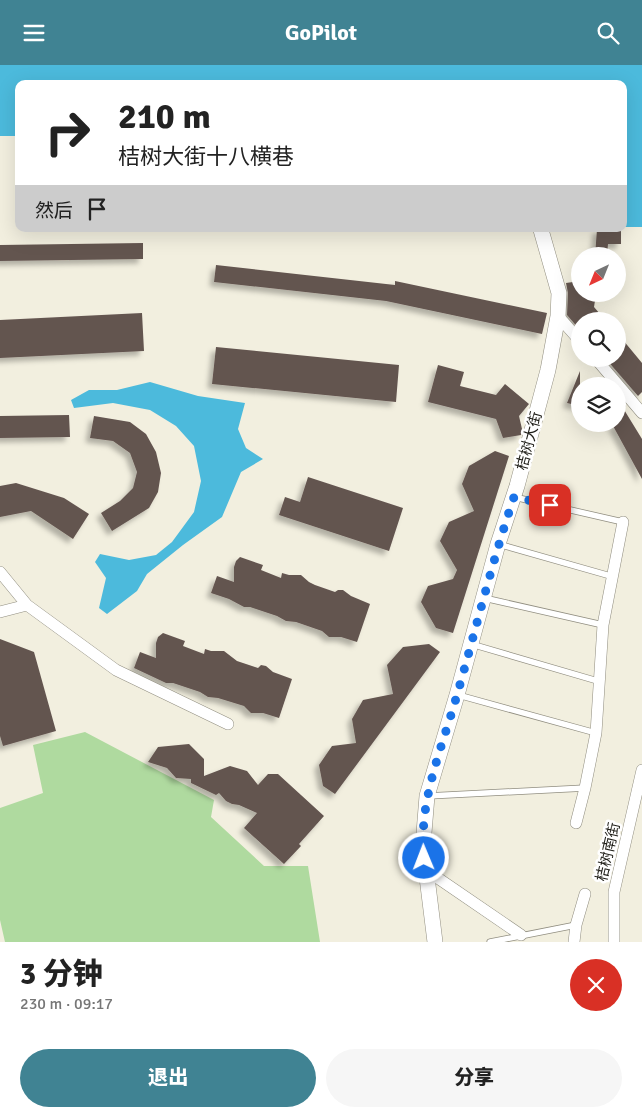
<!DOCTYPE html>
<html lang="zh">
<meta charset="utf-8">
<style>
:root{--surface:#fff;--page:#f6f6f6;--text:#222;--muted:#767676;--accent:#408393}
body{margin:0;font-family:Signika,"Noto Sans SC",sans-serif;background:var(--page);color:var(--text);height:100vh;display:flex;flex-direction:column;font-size:19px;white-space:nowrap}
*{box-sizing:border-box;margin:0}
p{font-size:16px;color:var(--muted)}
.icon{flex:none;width:28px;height:28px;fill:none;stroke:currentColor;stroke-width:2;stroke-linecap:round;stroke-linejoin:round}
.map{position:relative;height:877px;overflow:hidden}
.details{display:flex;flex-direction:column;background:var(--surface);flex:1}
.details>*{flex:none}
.guide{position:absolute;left:15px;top:15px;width:612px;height:152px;border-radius:10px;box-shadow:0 5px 20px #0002;background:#fff;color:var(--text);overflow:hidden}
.needle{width:32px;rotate:223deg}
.controls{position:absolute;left:571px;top:182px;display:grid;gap:10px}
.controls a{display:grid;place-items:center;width:55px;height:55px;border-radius:50%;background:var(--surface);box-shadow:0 5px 20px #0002;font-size:25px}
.pin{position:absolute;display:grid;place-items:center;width:42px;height:42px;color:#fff;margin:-21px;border-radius:10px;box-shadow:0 2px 8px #0006}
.me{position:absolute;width:55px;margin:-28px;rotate:359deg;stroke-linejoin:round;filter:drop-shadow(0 0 4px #0008)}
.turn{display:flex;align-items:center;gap:18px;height:105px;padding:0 20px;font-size:22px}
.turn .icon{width:65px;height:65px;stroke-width:2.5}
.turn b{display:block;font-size:35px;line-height:42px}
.then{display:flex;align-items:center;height:48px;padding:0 20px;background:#0003;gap:10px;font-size:19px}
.round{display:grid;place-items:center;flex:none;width:52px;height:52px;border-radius:26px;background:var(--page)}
.overview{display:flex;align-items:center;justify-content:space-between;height:85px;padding:0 20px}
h1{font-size:30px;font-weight:800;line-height:38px}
.button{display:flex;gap:10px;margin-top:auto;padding:10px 20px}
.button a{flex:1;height:58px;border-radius:30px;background:var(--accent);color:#fff;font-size:20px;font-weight:800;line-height:58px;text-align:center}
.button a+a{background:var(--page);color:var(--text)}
header{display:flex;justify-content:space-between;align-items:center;height:65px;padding:0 20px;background:var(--accent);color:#fff;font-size:22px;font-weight:800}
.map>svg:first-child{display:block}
</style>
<header><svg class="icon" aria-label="menu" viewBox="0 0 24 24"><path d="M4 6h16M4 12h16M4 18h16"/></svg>GoPilot<svg class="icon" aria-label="search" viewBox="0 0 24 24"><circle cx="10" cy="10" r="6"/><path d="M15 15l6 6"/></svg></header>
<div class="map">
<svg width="642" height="877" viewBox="0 0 642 877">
<defs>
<filter id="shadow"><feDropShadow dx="-4.5" dy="4.5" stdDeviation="2.5" flood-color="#0004"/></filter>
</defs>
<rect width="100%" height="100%" fill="#f2efdf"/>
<path fill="#afda9f" d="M85 667 214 735 211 752 264 801H308L320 877H5L0 855V743L43 728 33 680Z"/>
<path fill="#4cbadc" d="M0 0H642V162H624V19H19V71H0Z
M150 317 198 331 245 338 238 364 246 383 263 394 241 407 222 452 183 480 147 509 137 526 107 549 99 543 106 513 95 497 100 489 129 495 156 490 172 477 194 447 201 416 194 381 176 361 150 345 113 338 74 343 71 335 89 325H117Z"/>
<path fill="#645550" filter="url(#shadow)" d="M597 164H621V179H608L607 191H595Z
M143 178V194L0 196V180Z
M216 200 395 220V216L547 248 542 269 386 236 214 217Z
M580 216V229H596L594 242 606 256H580V265L567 250 568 228 566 218Z
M142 248 144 286 0 293V255Z
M618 269 642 298V327L638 331 606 294H618Z
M216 282 399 300 396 337 212 319Z
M438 300 464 307 460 321 496 330 505 319 529 339 519 351 522 364 521 370 503 373 496 354 428 337Z
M580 306V341L567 338Z
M618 331 626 341 623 343 642 374V414L612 359H618Z
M69 350 70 372 0 373V351Z
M94 351 130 357 146 369 156 387 161 408 158 427 149 443 112 466 101 448 120 436 133 423 137 407 130 388 113 376 90 373Z
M495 386 509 391 453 568 436 563 421 537 428 521 453 514 457 505 440 476 449 457 474 446 462 419 469 401Z
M308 412 403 443 389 486 279 450 285 432 300 437Z
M16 418 64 433 89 449 73 474 31 446 0 452V421Z
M240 492 263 500 261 505 281 513 282 508 289 510H301L309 517 315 520 335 527 338 525H343L351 531 370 539 357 577 341 572H329L322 566 296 557 286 556 277 551 250 542H244L229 534 211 528 217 511 234 517V502L236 496Z
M163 568 185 576 183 581 204 589 205 584 211 586H224L237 596 258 603 261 600 266 601 273 607 292 614 279 653 263 648H251L244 641 218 633 208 632 200 627 173 618H166L134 603 140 587 156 593V578L158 572Z
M0 574 34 587 56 666 3 681 0 671Z
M429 579 440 587 335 729 323 721 319 700 332 681 356 678 352 654 363 635 393 629 387 600 403 582Z
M189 679 204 694V711L230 701 247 706 258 720 268 709H278L324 751 299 779 301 781 284 799 244 763 257 748 239 740 232 739 226 736 219 728 216 730 191 718V714L176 713 167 703 148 697 158 682Z"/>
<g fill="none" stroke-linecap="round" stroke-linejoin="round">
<defs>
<path id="lane" d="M514 432 623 457
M498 479 614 512
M484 533 603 560
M471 579 601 617
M458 630 596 668
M428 731 585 723
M490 877 576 860"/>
<path id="street" d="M558 251 580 276
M596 294 642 348
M0 507 27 540 116 605 228 659
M0 547 27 540
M576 758 585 723 596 668 603 560 623 457
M426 805 521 870
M574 877 576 860 585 829
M614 877V827L642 705"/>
<path id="secondary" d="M435 877 423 780 427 731 457 630 498 479 517 421 548 305 558 251 559 228 541 165"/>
</defs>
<use href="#lane" stroke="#918e80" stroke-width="7"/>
<use href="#street" stroke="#918e80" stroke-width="12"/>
<use href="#secondary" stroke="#918e80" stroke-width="16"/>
<use href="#lane" stroke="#fff" stroke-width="5.5"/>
<use href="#street" stroke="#fff" stroke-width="11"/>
<use href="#secondary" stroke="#fff" stroke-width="15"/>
</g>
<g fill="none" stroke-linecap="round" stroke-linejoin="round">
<path stroke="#1a73e8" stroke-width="9" stroke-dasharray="0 16.2" d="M424 793C418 737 442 683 457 630 476 564 492 497 514 432L550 440"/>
</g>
<g text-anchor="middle" stroke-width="5" stroke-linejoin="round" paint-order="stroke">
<g font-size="15" fill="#1e1d17" stroke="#fff">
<text transform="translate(529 376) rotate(-75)" y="5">桔树大街</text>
<text transform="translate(608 787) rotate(-77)" y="5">桔树南街</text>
</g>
</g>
</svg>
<div class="controls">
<a><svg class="needle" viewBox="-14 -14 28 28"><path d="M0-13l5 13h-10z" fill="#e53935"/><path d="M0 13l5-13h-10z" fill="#767676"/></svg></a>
<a><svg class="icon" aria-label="search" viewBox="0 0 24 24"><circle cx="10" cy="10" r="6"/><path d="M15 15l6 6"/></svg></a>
<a><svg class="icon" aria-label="layers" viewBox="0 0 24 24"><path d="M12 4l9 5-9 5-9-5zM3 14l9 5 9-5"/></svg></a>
</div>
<div class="pin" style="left:550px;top:440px;background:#d93025"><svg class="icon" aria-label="arrive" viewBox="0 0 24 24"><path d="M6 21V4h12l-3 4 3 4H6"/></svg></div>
<svg class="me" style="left:424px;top:793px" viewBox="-20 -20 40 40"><circle r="17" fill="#1a73e8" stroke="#fff" stroke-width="3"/><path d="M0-11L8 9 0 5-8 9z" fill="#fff"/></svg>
<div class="guide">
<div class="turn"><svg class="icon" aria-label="right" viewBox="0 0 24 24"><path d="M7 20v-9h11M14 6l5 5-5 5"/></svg><div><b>210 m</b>桔树大街十八横巷</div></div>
<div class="then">然后<svg class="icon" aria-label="arrive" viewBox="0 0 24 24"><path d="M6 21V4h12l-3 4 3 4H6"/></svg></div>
</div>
</div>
<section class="details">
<div class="overview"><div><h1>3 分钟</h1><p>230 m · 09:17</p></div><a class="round" style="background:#d93025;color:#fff"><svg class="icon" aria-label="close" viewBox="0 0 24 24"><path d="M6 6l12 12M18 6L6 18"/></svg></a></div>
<div class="button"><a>退出</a><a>分享</a></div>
</section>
